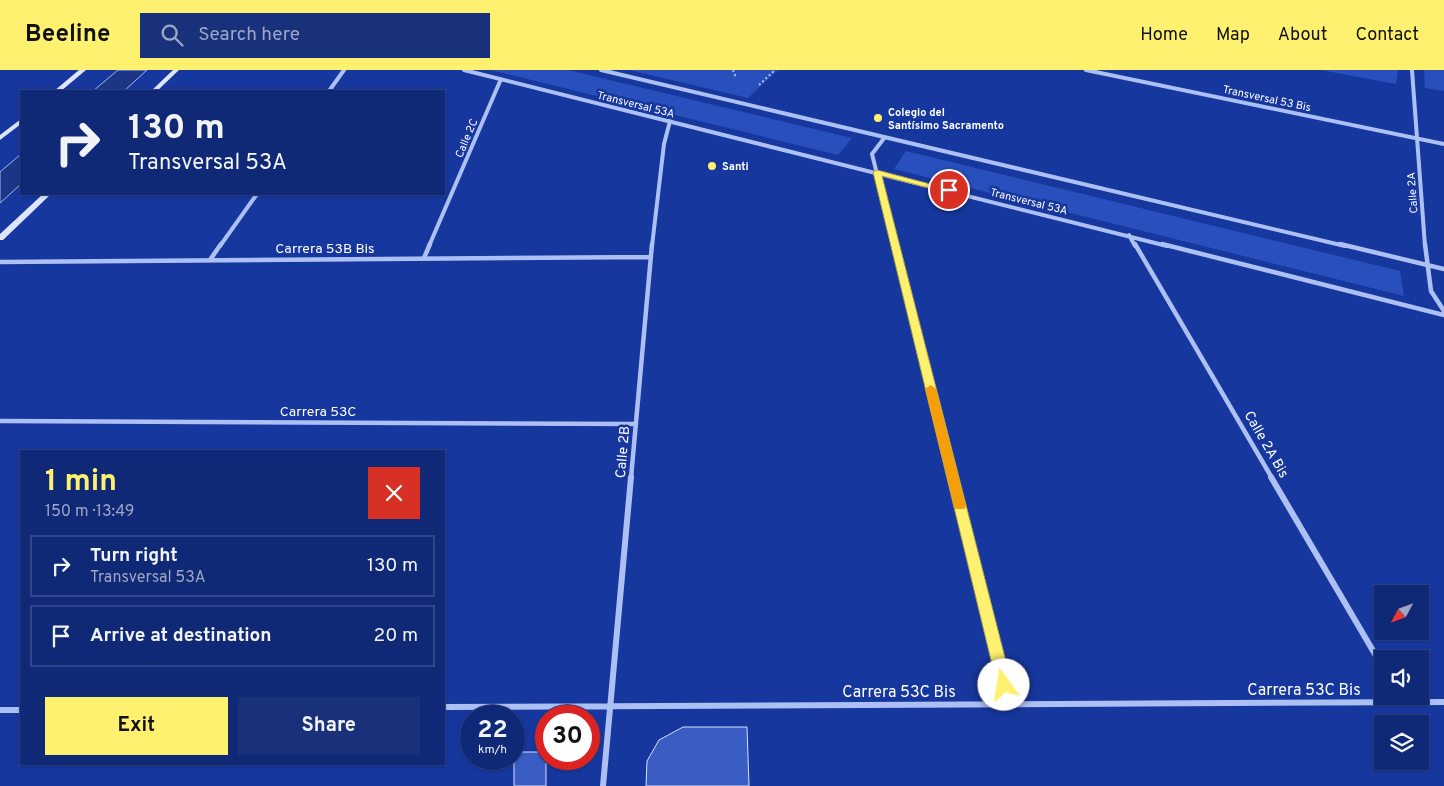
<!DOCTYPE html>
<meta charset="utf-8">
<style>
:root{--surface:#102976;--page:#19317b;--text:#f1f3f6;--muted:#9ca6c5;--line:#304588;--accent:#fff170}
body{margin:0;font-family:Overpass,sans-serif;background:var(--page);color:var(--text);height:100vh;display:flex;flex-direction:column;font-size:19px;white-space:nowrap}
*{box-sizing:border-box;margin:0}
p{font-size:16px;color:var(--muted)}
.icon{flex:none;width:28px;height:28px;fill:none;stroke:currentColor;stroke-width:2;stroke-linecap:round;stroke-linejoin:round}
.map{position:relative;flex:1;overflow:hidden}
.drawer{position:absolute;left:20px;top:380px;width:425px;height:315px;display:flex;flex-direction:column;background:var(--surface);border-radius:0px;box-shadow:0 1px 4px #0004,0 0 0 1px var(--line)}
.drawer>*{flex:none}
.banner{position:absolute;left:20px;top:20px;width:425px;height:105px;border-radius:0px;box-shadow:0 1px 4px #0004,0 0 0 1px var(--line);background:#102976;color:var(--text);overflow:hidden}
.needle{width:32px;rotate:229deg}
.fabs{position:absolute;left:1374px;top:515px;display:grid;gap:10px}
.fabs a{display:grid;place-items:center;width:55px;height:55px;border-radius:0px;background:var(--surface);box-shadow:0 1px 4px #0004,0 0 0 1px var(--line);font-size:25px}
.speed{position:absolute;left:460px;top:635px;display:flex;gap:10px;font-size:25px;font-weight:700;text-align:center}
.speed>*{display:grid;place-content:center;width:65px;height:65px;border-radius:50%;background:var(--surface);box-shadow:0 1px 4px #0004,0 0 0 1px var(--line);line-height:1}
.speed small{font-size:12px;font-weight:400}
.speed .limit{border:8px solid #d22;background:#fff;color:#111}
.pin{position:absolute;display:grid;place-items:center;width:42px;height:42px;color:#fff;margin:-21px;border:2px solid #fff;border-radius:50%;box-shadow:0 1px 5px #0007}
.me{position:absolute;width:55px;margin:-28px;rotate:346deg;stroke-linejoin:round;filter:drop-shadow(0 0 4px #0008)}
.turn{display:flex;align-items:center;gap:18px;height:105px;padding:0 25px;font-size:22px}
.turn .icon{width:65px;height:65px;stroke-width:2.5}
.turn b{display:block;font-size:35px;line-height:42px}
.round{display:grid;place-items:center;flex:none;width:52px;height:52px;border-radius:0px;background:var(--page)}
.summary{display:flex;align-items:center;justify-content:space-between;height:85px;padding:0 25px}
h1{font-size:30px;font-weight:700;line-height:38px;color:var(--accent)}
.button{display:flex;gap:10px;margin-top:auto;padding:10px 25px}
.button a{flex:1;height:58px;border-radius:0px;background:var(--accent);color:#111;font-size:20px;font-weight:700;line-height:58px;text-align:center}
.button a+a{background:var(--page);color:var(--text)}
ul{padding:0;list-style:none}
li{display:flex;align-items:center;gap:15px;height:62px;margin:0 10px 8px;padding:0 15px;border:2px solid var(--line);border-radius:0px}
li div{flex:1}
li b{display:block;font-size:19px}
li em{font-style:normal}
header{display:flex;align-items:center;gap:30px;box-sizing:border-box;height:70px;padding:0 25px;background:var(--accent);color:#111}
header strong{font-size:24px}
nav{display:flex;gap:28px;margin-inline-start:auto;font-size:18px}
.search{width:350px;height:45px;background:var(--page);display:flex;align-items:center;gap:12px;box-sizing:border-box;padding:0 18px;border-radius:0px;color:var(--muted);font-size:19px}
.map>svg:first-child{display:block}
</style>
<header>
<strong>Beeline</strong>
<div class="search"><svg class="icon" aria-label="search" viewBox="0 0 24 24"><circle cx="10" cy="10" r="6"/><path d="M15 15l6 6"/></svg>Search here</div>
<nav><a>Home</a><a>Map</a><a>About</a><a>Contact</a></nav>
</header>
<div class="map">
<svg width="1444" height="716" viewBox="0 0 1444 716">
<rect width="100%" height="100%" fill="#16379e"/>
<path fill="#294fbc" d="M491 0H568L852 68 838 85Z
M629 0H778L748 28Z
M1321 0H1398L1396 14Z
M1424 0H1444V21L1425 18Z
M906 81 1400 201 1404 226 894 99Z"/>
<path fill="#1c3585" stroke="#a0b8f6" d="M118 0H147L124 21H93Z
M21 84V114L0 133V102Z"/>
<path fill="#3a5dc3" stroke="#d6e0fd" d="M683 657H747L749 716H646L647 691 659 670Z
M514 682H546V716H514Z"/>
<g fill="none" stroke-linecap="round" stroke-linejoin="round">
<path stroke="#adc0f3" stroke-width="2" stroke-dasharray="2 2.5" stroke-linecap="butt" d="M733 0 736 8
M759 15 775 0"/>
<path stroke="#adc0f3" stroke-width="4" d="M464 0 1167 176
M601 0 1345 176
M1086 0 1444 74
M1412 0 1425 176
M329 21 344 0
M885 67 872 84 895 176
M1129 165 1135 176
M220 176 257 124
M429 176 501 9
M652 176 664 74 670 51"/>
<path stroke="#adc0f3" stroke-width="4.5" d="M895 174 953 408
M1135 174 1272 408
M1162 174 1444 245
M1340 174 1444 199
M1425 174 1431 221 1444 241
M424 188 430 174
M210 190 221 174
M0 192 651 187
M0 351 636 354
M631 408 652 174"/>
<path stroke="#adc0f3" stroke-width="6" d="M952 407 1009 634
M1271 407 1382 596
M444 637 1444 632
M0 640H21
M603 716 631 407"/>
<path fill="#dde5fd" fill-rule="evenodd" d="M79 0H86L61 21H54Z
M173 0H179L157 21H151Z
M21 49V54L0 70V65Z
M43 124H51L3 170H0V164Z"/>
</g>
<path fill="#fff170" stroke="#a69d49" d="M877 100 953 120 949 123 882 106 1012 615 1010 620 1004 622 999 620 997 615 873 102Z"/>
<path fill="#f59e0b" d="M931 315 936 319 966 436 964 439H955L954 436 925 319Z"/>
<g fill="#fff170" stroke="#16379e" stroke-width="2">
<circle cx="878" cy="48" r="5"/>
<circle cx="712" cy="96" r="5"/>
</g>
<g text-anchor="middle" stroke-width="5" stroke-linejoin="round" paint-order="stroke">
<g font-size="11" fill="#fff" stroke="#16379e">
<text transform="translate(1267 28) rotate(12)" y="4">Transversal 53 Bis</text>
<text transform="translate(636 34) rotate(14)" y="4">Transversal 53A</text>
<text transform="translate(466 68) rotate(-67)" y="4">Calle 2C</text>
<text transform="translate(1412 123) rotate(-94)" y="4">Calle 2A</text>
<text transform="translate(1029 131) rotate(14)" y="4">Transversal 53A</text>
</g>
<g font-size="11" font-weight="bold" fill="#fff" stroke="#16379e" text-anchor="start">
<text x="888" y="46">Colegio del<tspan x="888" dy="13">Santísimo Sacramento</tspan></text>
<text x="722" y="100">Santi</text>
</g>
<g font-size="14" fill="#fff" stroke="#16379e">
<text x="325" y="183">Carrera 53B Bis</text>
<text x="318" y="346">Carrera 53C</text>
<text transform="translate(1267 374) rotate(60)" y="5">Calle 2A Bis</text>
<text transform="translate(622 382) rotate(-85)" y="5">Calle 2B</text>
</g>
<g font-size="16" fill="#fff" stroke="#16379e">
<text x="1304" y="625">Carrera 53C Bis</text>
<text x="899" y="627">Carrera 53C Bis</text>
</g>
</g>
</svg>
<div class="fabs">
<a><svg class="needle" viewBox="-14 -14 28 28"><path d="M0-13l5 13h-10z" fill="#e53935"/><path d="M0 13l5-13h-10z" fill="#9ca6c5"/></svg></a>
<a><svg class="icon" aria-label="sound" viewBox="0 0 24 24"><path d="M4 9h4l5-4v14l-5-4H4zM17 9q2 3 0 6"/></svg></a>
<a><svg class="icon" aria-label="layers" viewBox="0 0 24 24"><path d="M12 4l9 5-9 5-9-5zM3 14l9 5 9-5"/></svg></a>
</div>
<div class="speed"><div>22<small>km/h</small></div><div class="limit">30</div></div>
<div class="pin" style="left:949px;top:120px;background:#d93025"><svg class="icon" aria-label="arrive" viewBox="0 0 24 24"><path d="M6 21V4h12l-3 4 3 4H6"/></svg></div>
<svg class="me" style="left:1004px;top:615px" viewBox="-20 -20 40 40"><circle r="19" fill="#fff"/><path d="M0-13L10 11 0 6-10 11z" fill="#fff170"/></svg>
<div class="banner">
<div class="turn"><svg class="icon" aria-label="right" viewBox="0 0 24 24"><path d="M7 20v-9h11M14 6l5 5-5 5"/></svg><div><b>130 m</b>Transversal 53A</div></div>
</div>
<section class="drawer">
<div class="summary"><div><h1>1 min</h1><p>150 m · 13:49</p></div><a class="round" style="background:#d93025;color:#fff"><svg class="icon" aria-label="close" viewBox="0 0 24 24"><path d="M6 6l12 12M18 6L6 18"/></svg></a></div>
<ul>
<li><svg class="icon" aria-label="right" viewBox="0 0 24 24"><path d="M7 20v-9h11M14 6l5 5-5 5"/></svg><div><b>Turn right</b><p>Transversal 53A</p></div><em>130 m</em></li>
<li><svg class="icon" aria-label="arrive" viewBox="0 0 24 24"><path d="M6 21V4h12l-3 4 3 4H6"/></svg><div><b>Arrive at destination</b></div><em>20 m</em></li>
</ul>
<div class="button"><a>Exit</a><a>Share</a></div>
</section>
</div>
